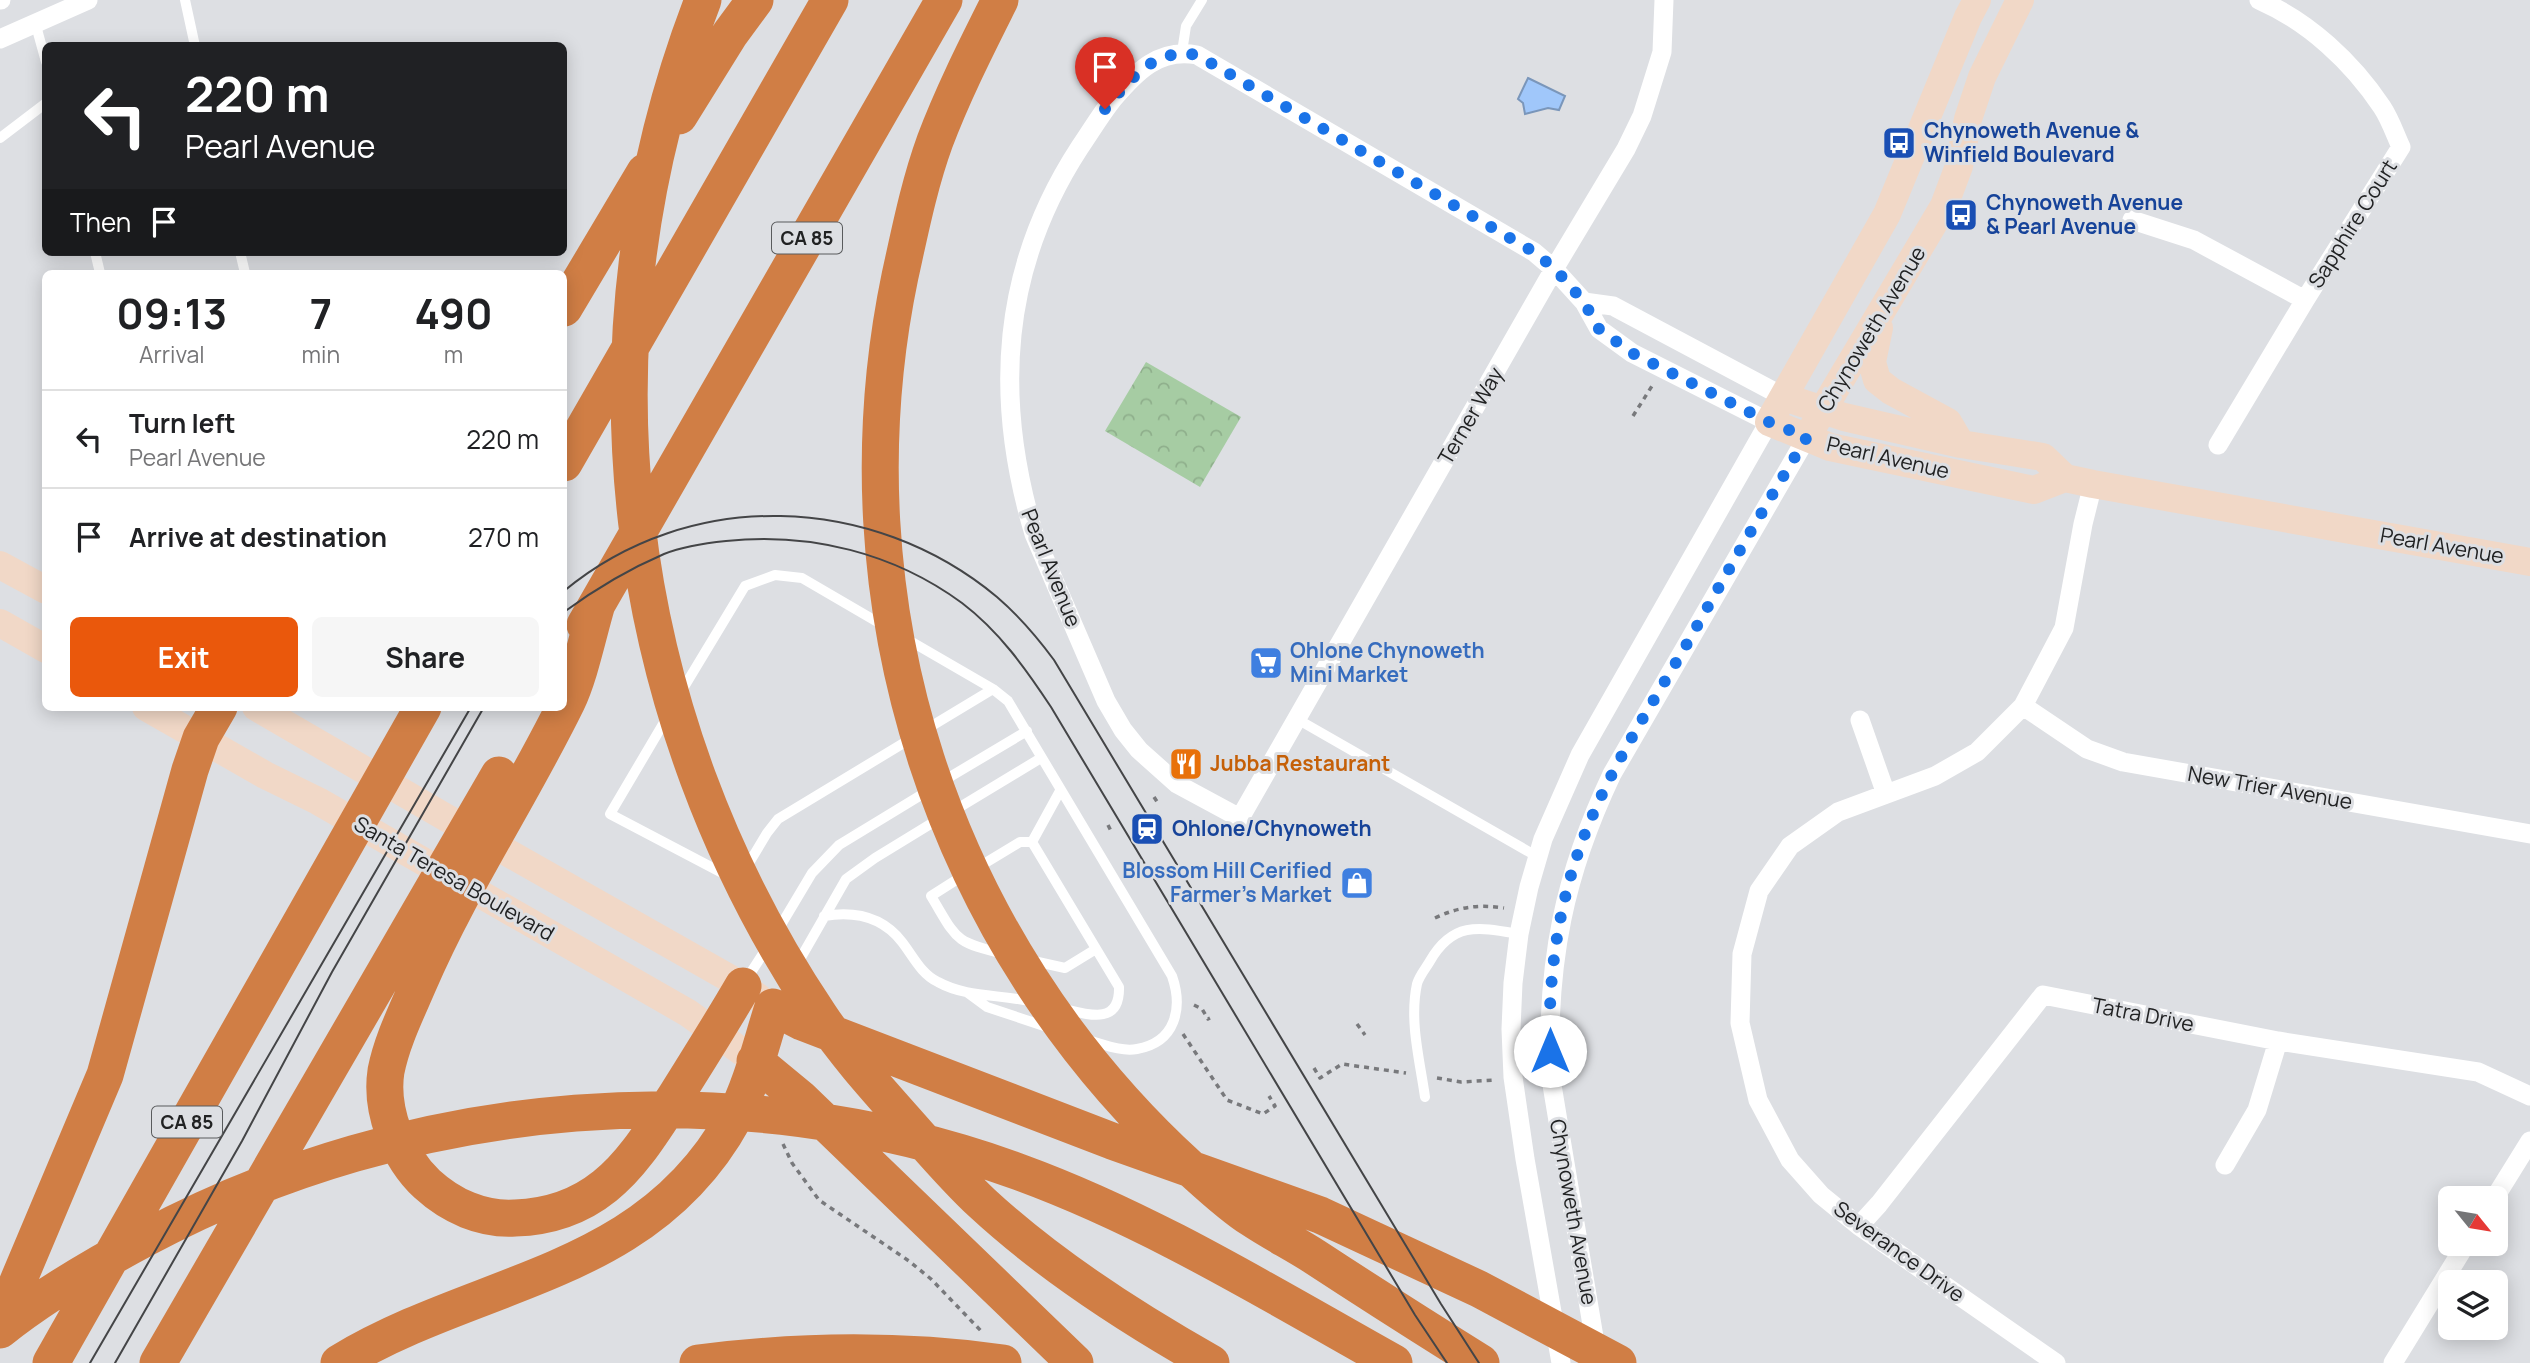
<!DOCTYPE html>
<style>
:root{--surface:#fff;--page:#f6f6f6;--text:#202124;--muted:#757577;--line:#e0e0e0;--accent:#ea580c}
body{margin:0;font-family:Manrope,sans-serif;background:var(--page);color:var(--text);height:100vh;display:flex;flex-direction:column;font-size:26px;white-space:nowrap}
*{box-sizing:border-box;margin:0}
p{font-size:23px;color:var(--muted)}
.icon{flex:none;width:38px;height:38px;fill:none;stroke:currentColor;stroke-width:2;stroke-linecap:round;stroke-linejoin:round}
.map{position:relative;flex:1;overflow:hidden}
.sheet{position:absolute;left:42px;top:270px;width:525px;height:441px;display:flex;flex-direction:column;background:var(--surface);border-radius:10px;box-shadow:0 4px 18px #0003}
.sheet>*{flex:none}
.top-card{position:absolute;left:42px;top:42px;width:525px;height:214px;border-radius:10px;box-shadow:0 4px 18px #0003;background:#202124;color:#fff;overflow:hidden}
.needle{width:46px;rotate:120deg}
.tools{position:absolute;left:2438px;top:1186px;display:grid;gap:14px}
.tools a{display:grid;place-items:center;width:70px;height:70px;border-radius:10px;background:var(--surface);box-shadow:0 4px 18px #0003;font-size:35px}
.pin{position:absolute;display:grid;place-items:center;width:60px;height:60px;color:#fff;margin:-72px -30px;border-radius:50% 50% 50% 0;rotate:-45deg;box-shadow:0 0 7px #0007}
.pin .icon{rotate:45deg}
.me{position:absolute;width:77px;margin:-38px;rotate:0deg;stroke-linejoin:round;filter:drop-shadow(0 0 5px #0008)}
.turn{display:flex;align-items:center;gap:24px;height:147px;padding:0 28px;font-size:32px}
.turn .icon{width:91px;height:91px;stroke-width:2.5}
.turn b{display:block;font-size:49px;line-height:60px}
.then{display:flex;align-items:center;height:66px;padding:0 28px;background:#0003;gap:14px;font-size:26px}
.eta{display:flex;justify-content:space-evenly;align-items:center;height:119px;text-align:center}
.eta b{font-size:42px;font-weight:700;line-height:49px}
.button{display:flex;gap:14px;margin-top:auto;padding:14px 28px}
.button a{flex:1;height:80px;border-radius:10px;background:var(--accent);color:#fff;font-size:28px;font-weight:700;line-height:80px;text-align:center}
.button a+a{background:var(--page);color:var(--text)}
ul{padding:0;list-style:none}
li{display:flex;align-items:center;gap:21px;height:98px;padding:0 28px;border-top:2px solid var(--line)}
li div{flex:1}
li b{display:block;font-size:26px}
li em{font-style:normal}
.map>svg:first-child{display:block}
</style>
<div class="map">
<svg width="2530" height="1363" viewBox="0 0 2530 1363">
<defs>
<pattern id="forest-crowns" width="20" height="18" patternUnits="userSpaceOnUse" patternTransform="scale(1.75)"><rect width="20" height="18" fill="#a6cca3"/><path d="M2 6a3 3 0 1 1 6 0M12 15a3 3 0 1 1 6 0" fill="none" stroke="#8faf8c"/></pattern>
</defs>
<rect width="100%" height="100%" fill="#dddfe3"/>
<path fill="url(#forest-crowns)" d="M1146 362 1241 417 1200 487 1105 431Z"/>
<path fill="#a0c7fa" stroke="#7a96ba" stroke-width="2" d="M1528 78 1565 96 1559 110 1548 108 1525 114 1523 103 1518 99Z"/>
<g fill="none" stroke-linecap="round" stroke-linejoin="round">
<path stroke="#78797c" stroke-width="3.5" stroke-dasharray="5 5" stroke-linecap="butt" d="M1633 416 1652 386
M1154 797 1158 803
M1108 825 1111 831
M1435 918C1458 907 1479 904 1504 908
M1194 1005 1202 1009 1208 1019 1210 1018
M1357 1024 1365 1035
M1183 1034 1227 1100 1263 1114 1275 1106 1269 1096
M1314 1068 1320 1078 1342 1064 1406 1073
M1437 1078 1461 1082 1495 1080
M783 1144 792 1163 819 1200 909 1261 931 1279 983 1333"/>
<path stroke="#fff" stroke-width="10" d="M185 0 195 46
M35 22 46 62
M1182 52 1186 26 1202 0
M0 138 46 103
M95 252 100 273
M240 252 245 273
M905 638 993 689 1008 701 1172 976C1183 1008 1176 1042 1137 1049 1121 1052 1103 1044 1088 1040
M681 692 745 586 775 575 802 578 886 627
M669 714 610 814 730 877
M1297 719 1538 857
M925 730 993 689
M943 781 1027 731
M955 810 1041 758
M1032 842 1119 987C1120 1025 1089 1015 1065 1009
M1032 842 1060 791
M746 868 767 833 778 819 912 738
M977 868 1020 842H1032
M964 875 931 896C957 939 953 942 1004 954
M824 916C854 911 882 916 902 942 913 956 921 974 938 982 967 998 1001 994 1033 1002
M778 930 812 873 839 845 931 789
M1029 960 1065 968 1096 949
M799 961 846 879 875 858 942 817
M746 980 768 946
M968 993 987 1007 1053 1029
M1425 1097C1420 1061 1409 1021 1417 984 1419 976 1426 968 1430 961 1453 921 1479 927 1519 934"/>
<path stroke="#fff" stroke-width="19" d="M0 0H1
M0 39 88 0
M2132 220 2194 240 2305 300
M1584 302 1613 306 1784 397
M2218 445 2305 300 2401 147C2395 134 2390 119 2382 107 2352 62 2309 22 2259 0
M2023 706 2087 749 2123 762 2530 834
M1860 720 1886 794
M2225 1165 2257 1110 2278 1041
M2494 1199 2530 1141
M1859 1226 1879 1204 2043 995 2278 1041 2478 1072 2530 1096
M1597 1355 1550 1073C1547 961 1564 875 1612 774L1807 437
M1561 1363 1525 1159 1513 1077 1511 1029 1513 983 1519 934 1529 887 1543 839 1580 755 1769 422 1632 353 1599 329 1584 302 1554 269 1534 252 1197 55C1158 48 1137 72 1113 99 1101 114 1091 131 1080 147 1001 268 993 397 1034 534L1106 701 1123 730 1139 750 1177 784 1240 818 1554 269 1626 149 1642 116 1662 52 1664 0
M2056 1363 1859 1226 1821 1195 1790 1160 1758 1100 1740 1023 1742 954 1759 891 1790 846 1838 812 1935 776 1977 752 2023 706 2064 628 2083 524 2093 484
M2393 1363 2466 1244"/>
<path stroke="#f1d8c7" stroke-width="28" d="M1977 0 1968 17 1887 214 1769 422 1830 447 2034 490 2065 478
M1879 328 1872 362 1877 380 1891 391 1948 422 1961 444
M1784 397 1844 417 1961 444 2043 457 2065 478 2093 484 2530 562
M1815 423 1944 206 1959 166 1968 119 1982 77 2020 0
M0 565 46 590
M0 623 46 649
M146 707 265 775 318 801 688 1013 755 1061
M256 707 445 817 743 986 759 998"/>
<path stroke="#d07e45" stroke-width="37" d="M703 0C572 338 618 716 820 1016 846 1055 880 1092 911 1127 934 1153 957 1180 982 1203 1050 1266 1131 1318 1211 1363
M1000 0C977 46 953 93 935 141 919 185 910 231 900 276 832 603 942 942 1189 1167 1209 1185 1230 1205 1252 1219 1273 1233 1295 1244 1315 1257 1370 1293 1425 1328 1481 1363
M679 116 730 34 755 0
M564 308 645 172
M564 463 830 0
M597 604C588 634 580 675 567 702 520 798 460 887 418 985 406 1013 392 1041 386 1071 380 1110 398 1157 427 1184 451 1206 482 1220 515 1218 548 1217 579 1207 605 1186 634 1163 655 1127 675 1097 698 1060 721 1024 743 986
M585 625 944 0
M755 1061 801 1099 1075 1363
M0 1324 105 1075 190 770 201 738 219 707
M0 1330C45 1294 95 1265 146 1238 410 1097 736 1068 1019 1172 1151 1220 1272 1295 1394 1363
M51 1363 423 707
M158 1363 499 775
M339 1363C479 1278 647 1277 734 1118 752 1084 761 1044 773 1007L802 1022 1112 1141 1320 1215 1479 1289 1618 1363
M698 1363C800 1350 902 1349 1003 1363"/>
<path stroke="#444547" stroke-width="2" d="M564 591C689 487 872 493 997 597 1018 615 1037 637 1054 660L1441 1304 1479 1363
M564 612C594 590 629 569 664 554 684 546 706 543 726 541 810 532 894 553 962 603 999 631 1026 669 1051 707L1415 1315 1447 1363
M90 1363 471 707
M115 1363 242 1141 332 972 484 707"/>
</g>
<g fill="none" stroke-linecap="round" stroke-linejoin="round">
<path stroke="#1a73e8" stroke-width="12" stroke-dasharray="0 21.6" d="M1105 109C1130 80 1154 47 1197 55L1534 252 1555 269 1584 302 1599 329 1632 353 1769 422 1807 437C1764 507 1724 578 1684 649 1653 702 1619 755 1594 812 1561 886 1547 970 1550 1051"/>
</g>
<defs>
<symbol id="bus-square" viewBox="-11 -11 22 22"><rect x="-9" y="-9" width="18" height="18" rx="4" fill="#1a4fb4" stroke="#dddfe3"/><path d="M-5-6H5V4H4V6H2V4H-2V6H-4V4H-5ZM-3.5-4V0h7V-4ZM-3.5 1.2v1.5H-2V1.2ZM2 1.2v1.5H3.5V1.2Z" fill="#fff"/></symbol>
<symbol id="supermarket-square" viewBox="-11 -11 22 22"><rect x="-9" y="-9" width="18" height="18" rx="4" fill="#3f7fe0" stroke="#dddfe3"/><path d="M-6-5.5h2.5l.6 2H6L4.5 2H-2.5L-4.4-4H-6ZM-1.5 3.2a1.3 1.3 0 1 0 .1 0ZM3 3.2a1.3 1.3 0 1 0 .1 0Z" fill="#fff"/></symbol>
<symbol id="restaurant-square" viewBox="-11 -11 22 22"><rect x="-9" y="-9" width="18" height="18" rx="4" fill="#e8710a" stroke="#dddfe3"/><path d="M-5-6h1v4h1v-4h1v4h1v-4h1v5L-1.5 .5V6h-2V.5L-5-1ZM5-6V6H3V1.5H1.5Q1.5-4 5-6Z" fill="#fff"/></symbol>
<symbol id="station-square" viewBox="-11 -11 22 22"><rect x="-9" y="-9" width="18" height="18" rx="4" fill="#1a4fb4" stroke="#dddfe3"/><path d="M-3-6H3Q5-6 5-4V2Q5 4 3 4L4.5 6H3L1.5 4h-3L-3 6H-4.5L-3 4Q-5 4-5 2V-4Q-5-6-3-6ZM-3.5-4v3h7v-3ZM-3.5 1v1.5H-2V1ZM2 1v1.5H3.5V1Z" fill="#fff"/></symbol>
<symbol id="shop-square" viewBox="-11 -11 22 22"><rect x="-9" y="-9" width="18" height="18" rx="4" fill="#3f7fe0" stroke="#dddfe3"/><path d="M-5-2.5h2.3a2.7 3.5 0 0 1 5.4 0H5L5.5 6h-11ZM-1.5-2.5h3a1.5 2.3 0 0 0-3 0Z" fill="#fff"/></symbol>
</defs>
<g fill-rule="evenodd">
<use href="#bus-square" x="1880" y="124" width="38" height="38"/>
<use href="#bus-square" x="1942" y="196" width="38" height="38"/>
<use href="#supermarket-square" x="1247" y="644" width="38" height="38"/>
<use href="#restaurant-square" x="1167" y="745" width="38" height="38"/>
<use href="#station-square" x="1128" y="810" width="38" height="38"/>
<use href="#shop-square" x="1338" y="864" width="38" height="38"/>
</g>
<g text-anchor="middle" stroke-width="6" stroke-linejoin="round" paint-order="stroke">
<g fill="#dddfe3" stroke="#595b5d" stroke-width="2">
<rect x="772" y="222.5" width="70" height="31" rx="5"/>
<rect x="152" y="1106.5" width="70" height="31" rx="5"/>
</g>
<g font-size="19" font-weight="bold" fill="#212223">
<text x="807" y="245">CA 85</text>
<text x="187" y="1129">CA 85</text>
</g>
<g font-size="21" font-weight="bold" fill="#164399" stroke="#dddfe3" text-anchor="start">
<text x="1924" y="138">Chynoweth Avenue &amp;<tspan x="1924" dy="24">Winfield Boulevard</tspan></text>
<text x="1986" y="210">Chynoweth Avenue<tspan x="1986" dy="24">&amp; Pearl Avenue</tspan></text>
<text x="1172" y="836">Ohlone/Chynoweth</text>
</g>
<g font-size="21" fill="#212223" stroke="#dddfe3">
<text transform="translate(2353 224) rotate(-58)" y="7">Sapphire Court</text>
<text transform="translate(1872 329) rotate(-59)" y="7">Chynoweth Avenue</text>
<text transform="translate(1471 416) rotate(-60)" y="7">Terner Way</text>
<text transform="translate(1888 458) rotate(13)" y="7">Pearl Avenue</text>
<text transform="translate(2442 546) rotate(10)" y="7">Pearl Avenue</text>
<text transform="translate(1051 568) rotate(68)" y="7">Pearl Avenue</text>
<text transform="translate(2270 788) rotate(10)" y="7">New Trier Avenue</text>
<text transform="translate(454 879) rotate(30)" y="7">Santa Teresa Boulevard</text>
<text transform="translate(2143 1015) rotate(11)" y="7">Tatra Drive</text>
<text transform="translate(1573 1212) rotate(80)" y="7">Chynoweth Avenue</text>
<text transform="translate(1899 1252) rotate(36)" y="7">Severance Drive</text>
</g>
<g font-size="21" font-weight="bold" fill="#366cbe" stroke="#dddfe3" text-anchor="start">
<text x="1290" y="658">Ohlone Chynoweth<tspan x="1290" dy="24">Mini Market</tspan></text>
<text x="1332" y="878" text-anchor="end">Blossom Hill Cerified<tspan x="1332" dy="24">Farmer's Market</tspan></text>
</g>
<g font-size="21" font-weight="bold" fill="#c56008" stroke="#dddfe3" text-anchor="start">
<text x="1210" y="771">Jubba Restaurant</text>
</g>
</g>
</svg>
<div class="tools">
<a><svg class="needle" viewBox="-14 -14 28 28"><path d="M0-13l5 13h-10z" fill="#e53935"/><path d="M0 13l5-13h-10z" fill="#757577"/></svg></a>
<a><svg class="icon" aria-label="layers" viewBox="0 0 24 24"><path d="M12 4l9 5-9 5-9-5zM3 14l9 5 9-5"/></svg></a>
</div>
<div class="pin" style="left:1105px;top:109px;background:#d93025"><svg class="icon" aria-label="arrive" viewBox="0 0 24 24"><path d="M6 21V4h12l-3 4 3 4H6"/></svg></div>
<svg class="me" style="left:1550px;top:1051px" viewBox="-20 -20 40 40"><circle r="19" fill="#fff"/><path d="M0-13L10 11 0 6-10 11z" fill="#1a73e8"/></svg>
<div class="top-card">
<div class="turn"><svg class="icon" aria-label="left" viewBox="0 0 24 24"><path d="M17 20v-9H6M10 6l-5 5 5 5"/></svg><div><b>220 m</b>Pearl Avenue</div></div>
<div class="then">Then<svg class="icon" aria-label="arrive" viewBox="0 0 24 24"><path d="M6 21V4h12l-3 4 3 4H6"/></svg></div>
</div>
<section class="sheet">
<div class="eta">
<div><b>09:13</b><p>Arrival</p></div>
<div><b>7</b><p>min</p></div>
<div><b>490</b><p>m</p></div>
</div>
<ul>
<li><svg class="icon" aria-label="left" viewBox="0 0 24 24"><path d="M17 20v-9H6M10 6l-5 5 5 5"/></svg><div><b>Turn left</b><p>Pearl Avenue</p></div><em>220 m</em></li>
<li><svg class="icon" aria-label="arrive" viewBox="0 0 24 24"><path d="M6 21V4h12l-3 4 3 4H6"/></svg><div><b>Arrive at destination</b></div><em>270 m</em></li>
</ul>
<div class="button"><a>Exit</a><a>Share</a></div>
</section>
</div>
